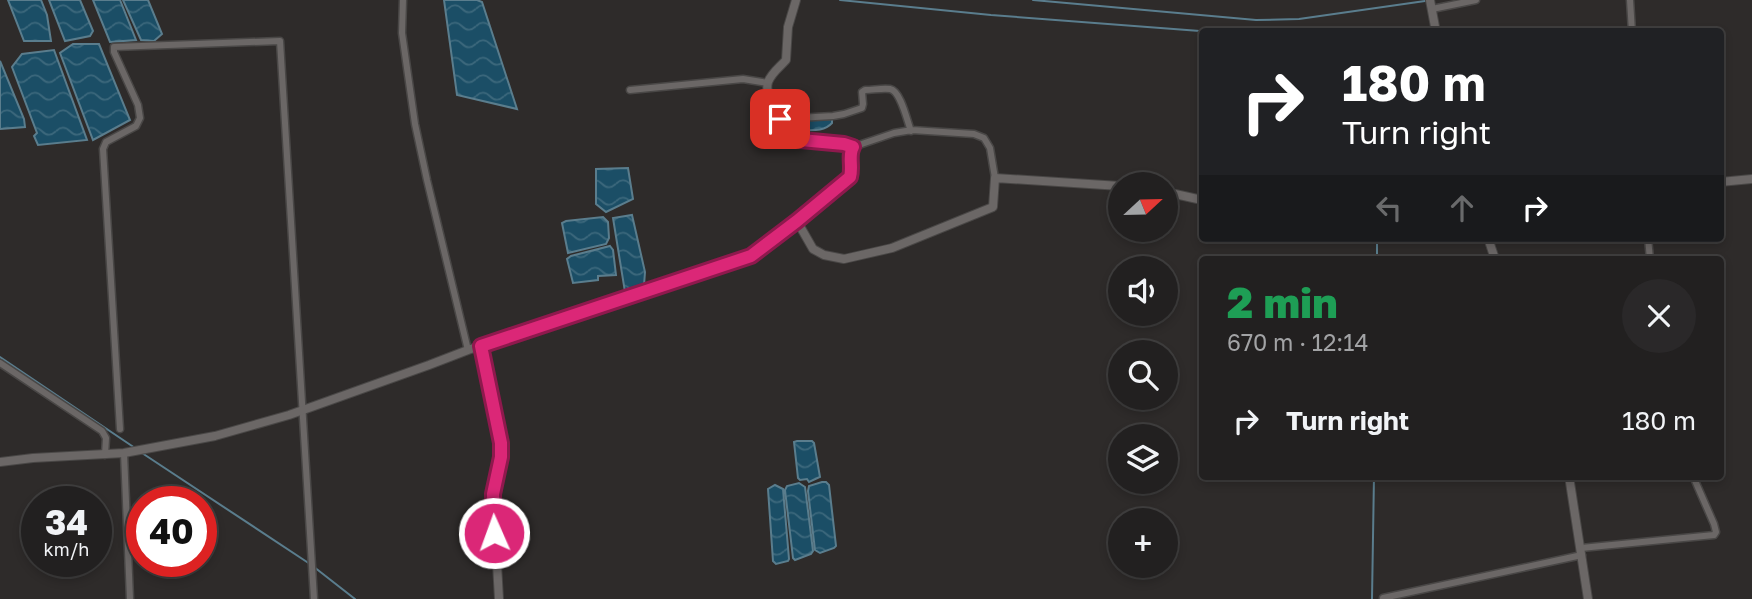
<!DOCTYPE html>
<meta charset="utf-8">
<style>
:root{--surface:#222020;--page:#2a2829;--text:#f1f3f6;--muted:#a2a3a5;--line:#3f3e3e}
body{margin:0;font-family:"Golos Text",sans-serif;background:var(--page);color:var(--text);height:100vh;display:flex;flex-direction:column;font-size:26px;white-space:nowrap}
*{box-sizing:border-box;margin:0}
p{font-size:23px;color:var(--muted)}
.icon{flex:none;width:38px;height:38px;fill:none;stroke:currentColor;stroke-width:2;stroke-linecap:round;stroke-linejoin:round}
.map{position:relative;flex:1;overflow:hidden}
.details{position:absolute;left:1199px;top:256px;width:525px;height:224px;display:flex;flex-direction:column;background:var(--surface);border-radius:7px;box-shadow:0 4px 10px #0003,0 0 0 2px var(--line)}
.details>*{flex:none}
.hud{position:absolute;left:1199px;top:28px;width:525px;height:214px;border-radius:7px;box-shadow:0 4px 10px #0003,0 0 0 2px var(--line);background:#202124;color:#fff;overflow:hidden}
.needle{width:46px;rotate:68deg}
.buttons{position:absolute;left:1108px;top:172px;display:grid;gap:14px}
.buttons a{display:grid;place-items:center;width:70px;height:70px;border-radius:50%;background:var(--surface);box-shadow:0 4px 10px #0003,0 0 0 2px var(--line);font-size:35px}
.speed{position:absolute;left:21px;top:486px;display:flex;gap:14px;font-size:35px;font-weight:700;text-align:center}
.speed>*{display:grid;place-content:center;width:91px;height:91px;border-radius:50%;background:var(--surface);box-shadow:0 4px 10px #0003,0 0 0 2px var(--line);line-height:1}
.speed small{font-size:18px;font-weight:400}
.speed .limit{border:10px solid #d22;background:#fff;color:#111}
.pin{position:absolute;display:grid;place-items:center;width:60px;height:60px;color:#fff;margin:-30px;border-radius:14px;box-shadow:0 4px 10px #0006}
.me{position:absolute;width:77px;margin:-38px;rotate:358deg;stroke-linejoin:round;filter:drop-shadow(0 0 5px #0008)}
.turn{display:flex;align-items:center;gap:24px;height:147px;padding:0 28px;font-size:32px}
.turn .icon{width:91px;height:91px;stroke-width:2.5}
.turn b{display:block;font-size:49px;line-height:60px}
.lanes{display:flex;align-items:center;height:66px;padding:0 28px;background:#0003;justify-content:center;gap:35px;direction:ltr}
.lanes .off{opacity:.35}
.round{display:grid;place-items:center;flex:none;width:74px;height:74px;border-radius:37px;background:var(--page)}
.summary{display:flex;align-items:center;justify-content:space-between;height:119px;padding:0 28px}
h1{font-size:42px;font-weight:800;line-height:52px;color:#1e9e55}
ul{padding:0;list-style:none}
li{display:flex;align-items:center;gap:21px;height:91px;padding:0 28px}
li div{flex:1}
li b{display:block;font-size:26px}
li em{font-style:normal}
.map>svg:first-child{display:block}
</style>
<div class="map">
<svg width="1752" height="599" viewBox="0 0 1752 599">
<defs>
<pattern id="water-waves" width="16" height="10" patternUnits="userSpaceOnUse" patternTransform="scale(1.75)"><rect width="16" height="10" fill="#1b4e66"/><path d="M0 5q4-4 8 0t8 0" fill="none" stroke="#3c687c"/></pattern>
</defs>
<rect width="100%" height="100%" fill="#2e2b2a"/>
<path fill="url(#water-waves)" stroke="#5a7d8d" stroke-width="2" d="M8 0H41L47 15 51 41H24Z
M49 0H80L93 31 90 36 65 41Z
M93 0H120L136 40 110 42Z
M123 0H148L162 34 154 41 141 40Z
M444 0H477L482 2 517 109 457 95Z
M73 44H99L130 120 93 140 60 53Z
M54 50 87 140 38 145 34 136 37 133 12 67 22 54Z
M0 61 24 119 25 127 0 129Z
M832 119V123C824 132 812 130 800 130L790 121Z
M628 168 633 199 606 212 596 204V169Z
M632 215 645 272 644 285 625 292 613 218Z
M603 217 608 222 609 238 606 244 568 253 562 223 566 221Z
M610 246 613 250 616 275 598 276V280L573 283 567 259 571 256Z
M797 441H812L814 443 820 477 809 482 807 479 800 480 798 478 794 442Z
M822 482H826L829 485 836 546 834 548 820 553 815 550 808 491 809 486Z
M799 483 805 487 813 551 811 554 795 560 793 558 785 490 787 486Z
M775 485 783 489 789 559 788 561 776 564 773 561 768 489Z"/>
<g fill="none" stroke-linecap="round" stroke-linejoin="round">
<path stroke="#5a7d8d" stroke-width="2" d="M840 0 991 15 1213 32
M1033 0 1256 20 1299 19 1425 1
M1377 259V238
M0 357 135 448
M142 453 310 564
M314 567 355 599
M1372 599 1374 476"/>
<defs>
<path id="minor" d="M403 0 402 33 415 124 427 180 468 350
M1630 0 1632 32
M1432 9 1476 0
M630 90 743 79 768 83
M780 119 833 116 844 114 862 108 863 104 862 92 865 90C873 90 882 88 890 89 901 91 907 121 911 131
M797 221 850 177C853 167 848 155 853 147L894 133 912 130 974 134 984 138 990 148 995 178
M1648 238 1650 259
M0 363 102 431 106 438 105 455
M120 429 103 149 106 142 136 126 140 118 138 105 114 52V47L280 41 314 599
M124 453 130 599
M1581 548 1714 535 1716 532 1714 524 1693 476
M1383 598 1582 555"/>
<path id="tertiary" d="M796 0 788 27 786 60C780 67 772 72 768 82 763 99 787 136 803 140 819 145 837 142 853 147
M1430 0 1436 32
M1720 182 1752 179
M1166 192 1202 200
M1488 238 1495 259
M480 346 501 443V457L493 494 499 599
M0 462 33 458 124 453 215 436 289 415 429 365 468 350 751 256 797 221 813 249 824 255 844 259 892 248 993 207 995 178 1120 186
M1569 476 1588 599"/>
</defs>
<use href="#minor" stroke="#494746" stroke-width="9"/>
<use href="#tertiary" stroke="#494746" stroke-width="10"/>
<use href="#minor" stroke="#6b6766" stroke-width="6"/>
<use href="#tertiary" stroke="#6b6766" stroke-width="8"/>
</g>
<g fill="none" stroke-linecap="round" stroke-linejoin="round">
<defs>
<path id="route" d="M494 533 493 494 501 457V443L481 346 751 256 797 221 850 177C853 167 848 155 853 147L844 144 801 140 788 129 780 119"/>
</defs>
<use href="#route" stroke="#8e194d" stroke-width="18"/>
<use href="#route" stroke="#db2777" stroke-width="12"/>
</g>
</svg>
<div class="buttons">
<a><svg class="needle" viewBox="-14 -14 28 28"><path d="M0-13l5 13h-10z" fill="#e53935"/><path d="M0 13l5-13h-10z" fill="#a2a3a5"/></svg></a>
<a><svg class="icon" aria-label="sound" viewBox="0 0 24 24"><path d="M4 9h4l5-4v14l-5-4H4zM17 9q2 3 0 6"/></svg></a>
<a><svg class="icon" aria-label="search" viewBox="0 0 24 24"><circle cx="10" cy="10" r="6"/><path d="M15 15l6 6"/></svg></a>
<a><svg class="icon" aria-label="layers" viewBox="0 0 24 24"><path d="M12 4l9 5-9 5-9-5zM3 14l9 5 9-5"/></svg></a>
<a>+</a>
</div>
<div class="speed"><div>34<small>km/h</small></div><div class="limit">40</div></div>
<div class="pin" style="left:780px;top:119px;background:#d93025"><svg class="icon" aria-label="arrive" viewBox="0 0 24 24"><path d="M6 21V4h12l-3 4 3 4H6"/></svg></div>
<svg class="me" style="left:494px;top:533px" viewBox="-20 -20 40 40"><circle r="17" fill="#db2777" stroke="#fff" stroke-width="3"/><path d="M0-11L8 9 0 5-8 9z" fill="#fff"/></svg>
<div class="hud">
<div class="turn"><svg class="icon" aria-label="right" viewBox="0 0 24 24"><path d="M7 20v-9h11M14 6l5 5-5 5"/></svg><div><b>180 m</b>Turn right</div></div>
<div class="lanes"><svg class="icon off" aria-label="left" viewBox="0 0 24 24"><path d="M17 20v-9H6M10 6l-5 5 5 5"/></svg><svg class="icon off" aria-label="ahead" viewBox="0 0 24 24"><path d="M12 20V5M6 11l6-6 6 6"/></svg><svg class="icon" aria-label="right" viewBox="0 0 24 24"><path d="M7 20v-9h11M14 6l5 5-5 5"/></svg></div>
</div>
<section class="details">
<div class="summary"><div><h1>2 min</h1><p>670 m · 12:14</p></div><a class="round"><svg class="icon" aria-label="close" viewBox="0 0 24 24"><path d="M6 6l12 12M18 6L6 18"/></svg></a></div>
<ul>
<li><svg class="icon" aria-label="right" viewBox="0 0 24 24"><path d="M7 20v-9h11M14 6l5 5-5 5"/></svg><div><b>Turn right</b></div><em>180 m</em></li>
</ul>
</section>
</div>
